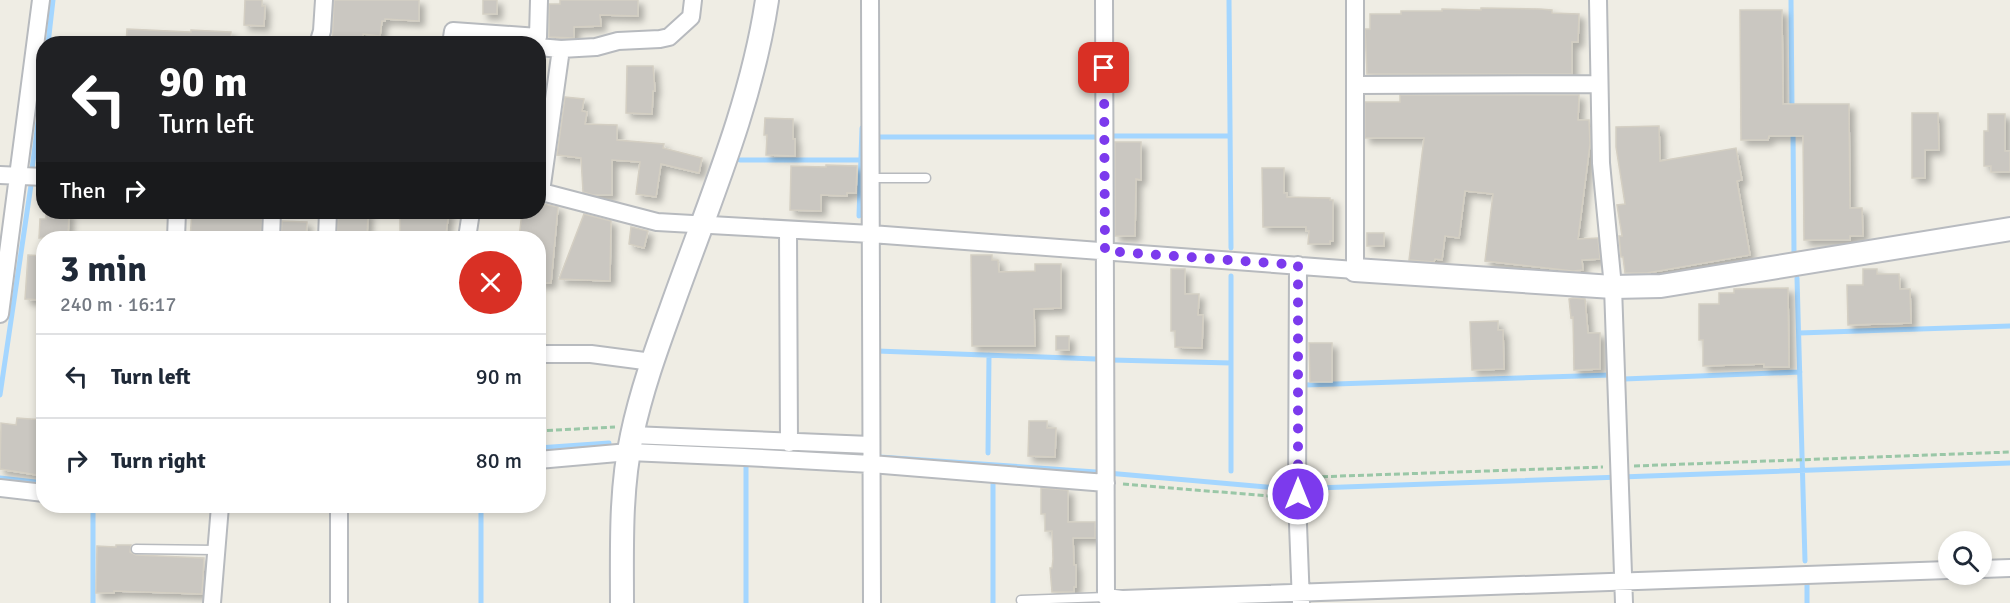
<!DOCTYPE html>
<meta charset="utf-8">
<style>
:root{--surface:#fff;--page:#f6f6f7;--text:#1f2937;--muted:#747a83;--line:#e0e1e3}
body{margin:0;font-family:Signika,sans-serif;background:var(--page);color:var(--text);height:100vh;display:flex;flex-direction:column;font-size:22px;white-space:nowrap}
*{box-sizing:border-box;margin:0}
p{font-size:20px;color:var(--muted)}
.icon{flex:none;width:33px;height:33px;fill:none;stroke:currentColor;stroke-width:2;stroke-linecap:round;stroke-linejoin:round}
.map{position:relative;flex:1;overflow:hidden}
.sheet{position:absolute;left:36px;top:231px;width:510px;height:282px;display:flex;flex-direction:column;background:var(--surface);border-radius:24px;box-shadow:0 3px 9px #0003}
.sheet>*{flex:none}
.guide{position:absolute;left:36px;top:36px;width:510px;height:183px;border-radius:24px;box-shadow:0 3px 9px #0003;background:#202124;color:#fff;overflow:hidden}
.buttons{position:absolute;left:1938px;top:531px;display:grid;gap:12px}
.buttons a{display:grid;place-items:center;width:54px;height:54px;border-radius:50%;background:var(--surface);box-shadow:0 3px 9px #0003;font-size:30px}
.pin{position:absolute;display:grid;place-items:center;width:51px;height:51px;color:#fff;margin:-26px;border-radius:12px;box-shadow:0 3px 9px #0006}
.me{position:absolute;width:66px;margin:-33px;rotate:0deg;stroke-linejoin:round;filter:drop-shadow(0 0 4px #0008)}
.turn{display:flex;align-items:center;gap:21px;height:126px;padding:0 24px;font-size:27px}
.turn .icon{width:78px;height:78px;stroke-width:2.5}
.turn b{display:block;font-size:42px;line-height:51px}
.then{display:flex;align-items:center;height:57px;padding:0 24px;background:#0003;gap:12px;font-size:22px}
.round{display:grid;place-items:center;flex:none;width:63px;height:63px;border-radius:32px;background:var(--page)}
.headline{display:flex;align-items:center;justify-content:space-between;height:102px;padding:0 24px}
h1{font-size:36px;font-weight:700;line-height:45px}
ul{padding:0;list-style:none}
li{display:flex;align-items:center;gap:18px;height:84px;padding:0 24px;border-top:2px solid var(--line)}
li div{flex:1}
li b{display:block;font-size:22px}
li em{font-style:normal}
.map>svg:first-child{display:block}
</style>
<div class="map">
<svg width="2010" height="603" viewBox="0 0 2010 603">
<defs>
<filter id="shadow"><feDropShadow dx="5" dy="5" stdDeviation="3" flood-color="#0004"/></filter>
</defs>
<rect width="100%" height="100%" fill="#efede4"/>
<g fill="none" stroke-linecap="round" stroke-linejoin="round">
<path stroke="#a4d6ff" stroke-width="5" d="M1229 0 1231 248
M1791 0 1792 108
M48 44 53 0
M1793 130 1794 254
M1114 136H1230
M874 137H1097
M740 160H861
M32 169 44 77
M859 216 862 128
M1231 276V471
M1797 278 1805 561
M1799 333 2010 326
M877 351 1096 359
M1112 360 1231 363
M1624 379 1800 372
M1305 385 1611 375
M0 395 31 185
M650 445 684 446
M538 448 609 443
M807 452 1096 472 1288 489 2010 463
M988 453 989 355
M746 465V603
M0 478 44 483
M481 506V603
M93 510V603
M1807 580V603
M993 603V480"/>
</g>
<path fill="#cac7c1" stroke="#d4cfc3" stroke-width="1.5" filter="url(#shadow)" d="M245 0H262V6H265L264 26 244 25Z
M334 0H419V21L385 19V21H382L380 36 363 34 362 44H332Z
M483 0H497V14H483Z
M560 0H638V16L600 15 601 26 574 27V38L549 37V4H560Z
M1481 8 1540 9 1552 10V13L1579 14 1578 42H1572V74H1367L1365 29H1370V14H1401V11H1442V9L1481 10Z
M1740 10H1782L1783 104H1849L1850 208H1862L1863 236H1850V240H1804L1803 136H1769L1768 140H1741Z
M127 29 191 32V30L231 32 230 44H126Z
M627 66H653L655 91H653L652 114 626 113Z
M1400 95H1579L1578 120H1589L1590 144 1578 239 1598 238 1600 259 1582 260 1583 270 1573 271 1485 261 1493 194 1465 191 1459 238 1445 236 1442 260 1435 259 1434 262 1409 260 1424 138H1365V102H1400Z
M565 97 584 99 582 111 587 112 585 124 617 125V140L664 144 663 148 702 158 699 173 661 164 656 197 636 194 640 162 612 160V195H593L583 192 581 158 557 155Z
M1912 113H1938L1939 150H1925V178H1912Z
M1988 114H2005V151H2010V172H1991V166H1984V131H1988Z
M765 118 793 119V139H795V156L766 155 767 135H764Z
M1659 126 1660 161 1736 148 1742 180 1737 181 1750 255 1647 273H1625L1623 257H1621L1619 236H1622L1617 205 1625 204 1616 147V127Z
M1115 142H1141V180L1136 179 1135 236H1115Z
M826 165 857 166 856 193H847V196L821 195V211L790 210 791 166 826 167Z
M1262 168H1284V193H1287V197L1330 198V200H1333V241H1330V244H1308L1309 231H1306V227H1263Z
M538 203 558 207 551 283H538V238H519L522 212H538Z
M46 212H69L68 238H39L40 219H46Z
M192 212H262L261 238H248V233L219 234 218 238H190Z
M338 212H368L367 238H337Z
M400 212H449L446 233H443L442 235H429V238H400Z
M584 214 611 221 610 281 559 279Z
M282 221 307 222 306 238H281Z
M631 227 648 231 644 248 629 244Z
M1367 233H1384V246H1367Z
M28 255 44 256V300L25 299Z
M971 255H992V260H998L999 272 1035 271V264H1061V308L1034 309 1035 346H972Z
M1171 269H1185V294H1199L1198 315H1203L1202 348 1175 347V331H1171Z
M1863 269H1877V274H1899L1900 289H1910L1911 323 1848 325 1847 285H1863Z
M1788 288 1789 367H1764V364L1703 366V340H1699V304H1719V293H1734V289Z
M1573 298 1585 299 1588 333H1600V369L1574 370 1573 317 1571 318 1569 299Z
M1498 321V330H1503L1504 369 1472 370 1470 322Z
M1056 336H1069V350H1056Z
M1309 343H1332V382H1310Z
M17 418 44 420V476L0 469 1 423 16 425Z
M1029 421H1047V428H1056L1055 457 1028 456Z
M1041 488 1068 490V522H1095V538H1073L1074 565H1076V587H1074V592H1052L1050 568H1052L1053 559 1052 531H1045V514H1041Z
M116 545H131L130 552 136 555 204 558 202 594 114 591V593H96L97 546 116 547Z"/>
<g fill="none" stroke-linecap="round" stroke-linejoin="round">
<defs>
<path id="lane" d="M871 178H926
M136 549 216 550
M1021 600 1106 597"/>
<path id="street" d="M870 0 872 603
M1104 0 1106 597 1122 599 1948 570
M1598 0 1601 163 1613 287 1624 603
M318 44 322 31 324 0
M451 44 453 31 538 37 539 0
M538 47 561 49 596 47 618 41 660 39 669 37 691 17 693 0
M1355 85 1598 84
M0 175 44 177
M538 191 657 222 871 234 1355 270V0
M541 192 561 49
M788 230 789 443
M176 238 177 212
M271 238 272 212
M327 238 328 212
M467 238 471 212
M1298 265 1297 498 1301 603
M0 314 41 0
M538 354H591L652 362
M632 435 870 445
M538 460 629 452 744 457 871 464 1106 483
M0 488 44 493
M339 506V603
M1982 569 2010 568
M212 603 220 506"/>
<path id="secondary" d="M1355 270 1613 287 1661 286 2010 229
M622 603C622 547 620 490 632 435 641 392 656 350 671 309 707 207 751 107 767 0"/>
</defs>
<use href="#lane" stroke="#b7babe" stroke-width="11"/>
<use href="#street" stroke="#b7babe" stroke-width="20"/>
<use href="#secondary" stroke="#b8bbc0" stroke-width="26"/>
<path stroke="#9ac7a7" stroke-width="3" stroke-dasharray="6 3" stroke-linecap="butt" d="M538 431 615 427
M1634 466 2010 452
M1313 477 1603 467
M1123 484 1281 497"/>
<use href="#lane" stroke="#fff" stroke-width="8"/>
<use href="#street" stroke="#fff" stroke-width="16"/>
<use href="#secondary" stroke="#fff" stroke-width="22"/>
</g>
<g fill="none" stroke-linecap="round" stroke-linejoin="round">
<path stroke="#7c3aed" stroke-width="10" stroke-dasharray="0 18" d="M1104 68 1105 251 1298 265V494"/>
</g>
</svg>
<div class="buttons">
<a><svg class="icon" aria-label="search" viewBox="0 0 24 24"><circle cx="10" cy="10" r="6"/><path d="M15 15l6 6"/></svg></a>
</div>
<div class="pin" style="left:1104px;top:68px;background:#d93025"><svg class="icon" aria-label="arrive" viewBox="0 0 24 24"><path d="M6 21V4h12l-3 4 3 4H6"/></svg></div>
<svg class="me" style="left:1298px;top:494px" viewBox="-20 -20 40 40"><circle r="17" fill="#7c3aed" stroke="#fff" stroke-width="3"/><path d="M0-11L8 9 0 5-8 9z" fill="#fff"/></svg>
<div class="guide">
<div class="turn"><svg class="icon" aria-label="left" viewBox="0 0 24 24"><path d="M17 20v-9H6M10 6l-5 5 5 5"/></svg><div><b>90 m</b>Turn left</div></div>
<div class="then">Then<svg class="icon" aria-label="right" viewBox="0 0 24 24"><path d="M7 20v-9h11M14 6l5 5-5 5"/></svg></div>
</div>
<section class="sheet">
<div class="headline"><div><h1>3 min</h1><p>240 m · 16:17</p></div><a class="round" style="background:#d93025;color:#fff"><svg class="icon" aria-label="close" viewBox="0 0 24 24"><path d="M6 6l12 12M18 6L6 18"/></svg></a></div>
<ul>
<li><svg class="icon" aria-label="left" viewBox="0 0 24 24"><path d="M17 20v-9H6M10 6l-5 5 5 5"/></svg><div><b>Turn left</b></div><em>90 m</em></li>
<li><svg class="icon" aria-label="right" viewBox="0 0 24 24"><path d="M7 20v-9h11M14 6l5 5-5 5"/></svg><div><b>Turn right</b></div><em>80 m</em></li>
</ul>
</section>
</div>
